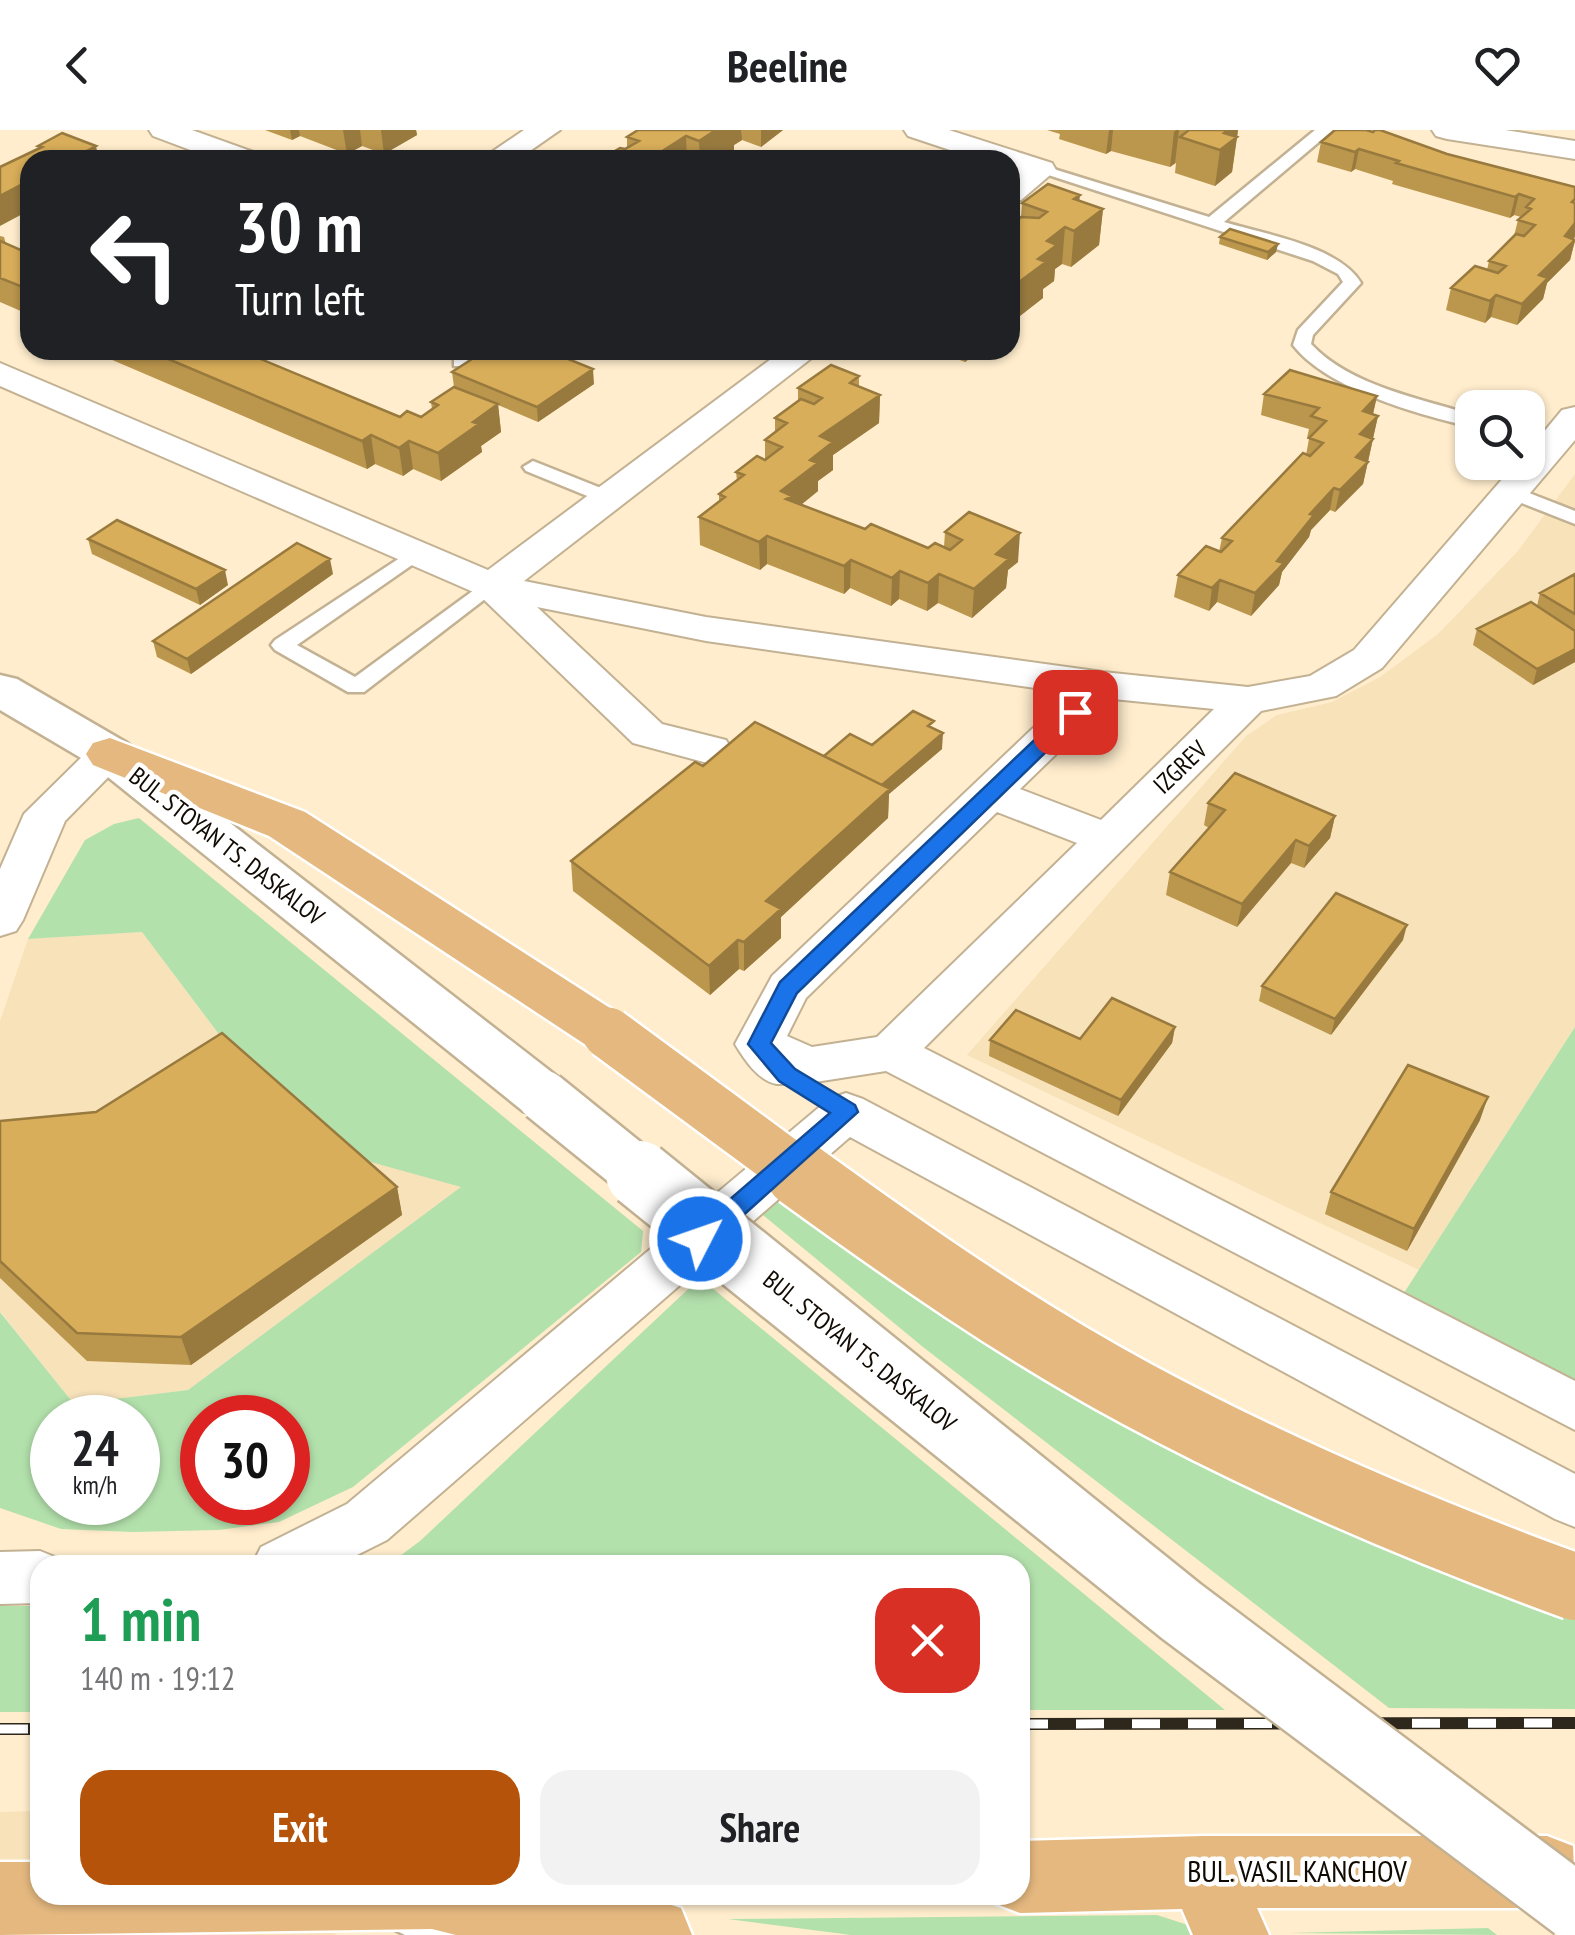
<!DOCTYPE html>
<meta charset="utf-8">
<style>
:root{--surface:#fff;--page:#f2f2f2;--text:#202124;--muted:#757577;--accent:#b45309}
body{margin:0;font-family:"PT Sans Narrow",sans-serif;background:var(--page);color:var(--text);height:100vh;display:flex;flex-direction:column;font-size:38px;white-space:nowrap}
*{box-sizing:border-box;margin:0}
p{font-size:32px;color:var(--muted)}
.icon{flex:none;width:55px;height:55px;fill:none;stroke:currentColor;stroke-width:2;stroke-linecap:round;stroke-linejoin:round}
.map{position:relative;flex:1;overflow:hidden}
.sheet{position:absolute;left:30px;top:1425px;width:1000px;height:350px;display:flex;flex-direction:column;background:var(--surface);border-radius:30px;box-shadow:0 2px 8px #0004}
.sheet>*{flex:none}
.banner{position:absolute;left:20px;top:20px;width:1000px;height:210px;border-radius:30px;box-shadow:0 2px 8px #0004;background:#202124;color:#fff;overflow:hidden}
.fabs{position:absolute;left:1455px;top:260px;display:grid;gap:20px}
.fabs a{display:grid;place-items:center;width:90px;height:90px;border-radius:20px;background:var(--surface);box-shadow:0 2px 8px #0004;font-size:50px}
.speed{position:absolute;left:30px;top:1265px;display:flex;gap:20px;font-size:50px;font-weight:700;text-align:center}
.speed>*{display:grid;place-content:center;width:130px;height:130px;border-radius:50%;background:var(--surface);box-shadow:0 2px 8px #0004;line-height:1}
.speed small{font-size:25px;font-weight:400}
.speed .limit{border:15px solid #d22;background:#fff;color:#111}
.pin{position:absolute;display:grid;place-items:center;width:85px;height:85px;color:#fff;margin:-42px;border-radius:20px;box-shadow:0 5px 15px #0006}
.me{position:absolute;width:110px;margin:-55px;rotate:49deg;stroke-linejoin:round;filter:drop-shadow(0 0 8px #0008)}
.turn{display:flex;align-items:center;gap:35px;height:210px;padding:0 50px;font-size:45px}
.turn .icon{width:130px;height:130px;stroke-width:2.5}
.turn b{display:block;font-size:70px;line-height:85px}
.round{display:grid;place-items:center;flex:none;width:105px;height:105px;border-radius:30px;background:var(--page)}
.overview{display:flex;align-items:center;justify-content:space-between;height:170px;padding:0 50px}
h1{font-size:60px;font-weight:800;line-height:75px;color:#1e9e55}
.button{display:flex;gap:20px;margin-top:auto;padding:20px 50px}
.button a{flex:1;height:115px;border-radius:30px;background:var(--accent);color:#fff;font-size:40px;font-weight:800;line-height:115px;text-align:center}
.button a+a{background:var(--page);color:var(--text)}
header{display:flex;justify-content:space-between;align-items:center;height:130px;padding:0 50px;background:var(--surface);font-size:45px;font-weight:800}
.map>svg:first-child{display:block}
</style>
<header><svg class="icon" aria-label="back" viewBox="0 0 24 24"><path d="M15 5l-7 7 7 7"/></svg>Beeline<svg class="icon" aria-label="heart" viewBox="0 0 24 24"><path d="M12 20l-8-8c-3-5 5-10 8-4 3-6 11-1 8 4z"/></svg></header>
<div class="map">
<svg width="1575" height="1805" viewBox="0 0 1575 1805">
<rect width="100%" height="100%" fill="#ffedcd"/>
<path fill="#f7e2ba" d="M1575 344V897L1419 1140 967 925 1246 606 1277 585 1332 572 1380 547 1438 504 1517 422Z
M142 802 221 907 359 1028 462 1057 188 1260 74 1274 0 1181V891L28 809Z
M40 1681V1765H290L337 1805H0V1682Z"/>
<path fill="#b3e1ac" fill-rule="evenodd" d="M139 688 643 1101 641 1122 353 1357 279 1392 219 1400 132 1402 61 1399 0 1378V1182L74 1274 188 1260 461 1057 360 1029 221 907 142 802 28 809 85 710 114 694ZM52 1288H138V1372H52ZM202 1288H288V1372H202Z
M1575 897V1250L1402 1166Z
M784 1057 1575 1483V1579L1389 1578 923 1217 757 1080Z
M700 1148 1225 1580H1020V1435H388L420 1411Z
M0 1476H40V1582H0Z
M1157 1785 1188 1795 1196 1805H851L728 1789Z
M1488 1798 1497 1805 1288 1803Z"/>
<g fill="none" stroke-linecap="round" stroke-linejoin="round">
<defs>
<path id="lane" d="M1315 0H1333L1224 92C1264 104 1339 116 1361 153L1313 205 1311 214C1350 256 1420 268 1472 285V297C1419 285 1327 259 1293 215L1298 200 1343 152 1338 144 1313 131 1033 40 1047 37 1209 87Z
M204 14 218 17 199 30H180Z
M466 220H487L466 236H454V228Z
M1528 304 1559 317 1549 323 1528 316Z
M533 331 616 364 619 368 609 374 602 372 526 341 523 337Z
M1511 356 1575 381V394L1504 366V358Z
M415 418 422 420V428L297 515 355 547 485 452H499L502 456 364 562H348L275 520 271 515 275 510Z
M401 1768 454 1793 459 1805H405L389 1797 384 1785 389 1773Z"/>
<path id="street" d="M149 0H192L256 23 260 30H217L153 6Z
M524 0H560L517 30H480Z
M904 0H949L1052 33 1056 40 1021 70 1010 72V48L1018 42 1010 40V30H980L908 6Z
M1432 0H1505L1575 11V29L1447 9 1436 6Z
M783 220H822L524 451 706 487 1103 542 1248 557 1310 546 1354 520 1517 332H1528V321L1562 280 1575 277V310L1382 538 1336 566 1261 581 924 918 1575 1251V1300L886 941 809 953C796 949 789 955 777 954 758 951 744 929 735 914L772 846 1070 563 706 511 537 477 662 594 726 610 732 620 726 630 711 634 633 613 478 464 0 256V233L488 440ZM1113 569 1214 579 1101 690 1020 659ZM997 682 1077 713 877 907 812 917 787 906 806 868Z
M110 610 125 614 131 624 65 691 23 790 16 801 0 806V739L24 684 95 614Z
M846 963 863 969 1575 1344V1397L1555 1389 850 1007 387 1410 337 1435H252L261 1417 347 1374 829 969Z
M40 1421 60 1429 63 1435H40V1473L0 1474V1422Z"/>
<path id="secondary" d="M0 545 17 549 127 613 563 951 571 966 563 981 543 987 523 981 93 635 0 580Z"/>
<path id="primary" d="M110 608 305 682 627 889 636 903 627 917 608 923 589 917 269 706 93 635 86 624 93 613Z
M1203 1706H1547L1573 1716 1575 1763 1573 1768 1547 1778H1257L1269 1805H1193L1182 1779 1020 1783 994 1773 991 1765H1020V1711Z
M0 1732H40V1765H640L681 1778 692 1805H456L432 1799 0 1805Z"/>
</defs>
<use href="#lane" stroke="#c2b192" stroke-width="5"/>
<use href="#street" stroke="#c2b192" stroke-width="4"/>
<use href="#secondary" stroke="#c2b192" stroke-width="5"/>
<use href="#primary" stroke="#fff" stroke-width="5"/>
<use href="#lane" fill="#fff" fill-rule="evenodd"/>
<use href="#street" fill="#fff" fill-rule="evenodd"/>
<use href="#secondary" fill="#fff" fill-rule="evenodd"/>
<use href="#primary" fill="#e4b87f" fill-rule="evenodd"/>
<defs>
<path id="rail" d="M1020 1594 1575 1593
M0 1599H40"/>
</defs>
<use href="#rail" stroke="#2e271c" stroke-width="12"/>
<use href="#rail" stroke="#fff" stroke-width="9" stroke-dasharray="28" stroke-linecap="butt"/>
<defs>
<path id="secondary-bridge-far1" d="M543 966 642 1046"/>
<path id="secondary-bridge" d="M639 1044 1181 1481 1575 1777"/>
<path id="primary-bridge-far1" d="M608 903 802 1046"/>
<path id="primary-bridge" d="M799 1044C908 1123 1018 1200 1137 1264 1278 1340 1425 1402 1575 1457"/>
</defs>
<use href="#secondary-bridge-far1" stroke="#c2b192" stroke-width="56" stroke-linecap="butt"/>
<use href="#secondary-bridge" stroke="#c2b192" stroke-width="71" stroke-linecap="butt"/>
<use href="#primary-bridge-far1" stroke="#fff" stroke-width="56" stroke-linecap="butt"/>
<use href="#primary-bridge" stroke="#fff" stroke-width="71" stroke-linecap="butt"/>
<use href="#secondary-bridge-far1" stroke="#fff" stroke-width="51"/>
<use href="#secondary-bridge" stroke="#fff" stroke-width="66"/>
<use href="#primary-bridge-far1" stroke="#e4b87f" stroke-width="51"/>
<use href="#primary-bridge" stroke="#e4b87f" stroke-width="66"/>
</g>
<path fill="#bb964d" d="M265 0H416L417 5 384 24 362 16 347 24 300 6 292 10Z
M638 0H783L761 17 742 10 734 15V25L726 30H603V28L627 18V7Z
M1047 0H1238L1232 42 1215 56 1175 43 1176 33 1170 37 1111 21 1106 24 1059 9 1060 4Z
M1321 12 1447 24 1575 57 1574 109 1575 111 1570 130 1547 153 1543 169 1517 195 1491 187 1485 193 1446 180 1451 158 1487 140 1489 131 1514 106 1518 90 1521 87 1514 85 1510 88 1392 54 1393 51 1355 39 1351 42 1317 32Z
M1079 71 1103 79 1099 115 1071 137 1062 134 1055 139 1054 151 1043 159V168L1012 192 1010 191V95L1021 87 1022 73Z
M0 106 4 107 6 114 30 124V185L0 172Z
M1220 107 1278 114 1276 122 1267 130 1219 114Z
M89 220H239L400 287H421L432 279 431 272 454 257 452 242 594 254 538 292 498 275 501 302 481 316 482 322 441 351 413 339 403 346 375 334 367 339Z
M933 220H980L965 232Z
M859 246V256L880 265 879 293 833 325V340L818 351V361L801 375 865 399 928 418 944 417 945 402 1018 432 1008 440 1006 458 972 488 938 473 927 481 899 469 891 476 850 458 844 464 767 434 760 440 700 415 699 387 719 372V364L737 351 736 342 765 330V310L775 303V288L798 271V258Z
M1264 264 1377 266 1373 284 1378 286 1363 354 1335 382 1330 380 1311 400 1309 407 1282 442 1279 455 1251 486 1217 472 1209 481 1174 467 1178 445 1219 422 1222 408 1306 325 1309 309 1307 308 1309 299 1261 285Z
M88 409 228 455 200 475 92 424Z
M333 444 191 544 157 527 153 511Z
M1575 444V532L1533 555 1473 515 1477 499 1537 476 1540 463Z
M934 599 942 619 889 664 888 688 781 787V808L744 841 739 839 710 865 573 761 571 731 703 636 824 626Z
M1208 673 1335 686 1330 708 1304 738 1291 733 1237 797 1166 765 1170 742 1209 698 1204 695Z
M1403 810 1331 905 1259 871 1262 856Z
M1175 897 1172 913 1118 986 989 926 990 910 1080 909Z
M1480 990 1407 1121 1325 1084 1331 1062Z
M0 991 397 1057 402 1085 191 1235 87 1231 0 1148Z"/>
<path fill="#987a3f" d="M290 0H299L300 6 292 10Z
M343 0H360L362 16 347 24Z
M381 0H416L417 5 384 24Z
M716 0H741L742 10 734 15V25L726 30H700L699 11Z
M761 0H783L761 17Z
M1109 0H1113L1111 21 1106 24Z
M1176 0H1179L1175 33 1170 37 1174 2Z
M1228 0H1238L1232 42 1215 56 1220 20 1224 3Z
M686 6 687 30H659L664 20Z
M96 16 99 30H69Z
M1359 19 1355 39 1351 42 1355 22Z
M30 50V80L0 96V66Z
M1519 64 1514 85 1510 88 1515 67Z
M1080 65 1076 99 1103 79 1099 115 1071 137 1074 101V69Z
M1575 93V107L1566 118 1575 110 1570 130 1547 153 1543 169 1517 195 1522 174 1565 106Z
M1065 97 1062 134 1055 139 1054 151 1043 159V168L1012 192 1015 155 1038 129 1047 111Z
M1278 114 1276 122 1267 130 1268 122Z
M1496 165 1491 187 1485 193 1490 171Z
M966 220H980L965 232Z
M593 239 594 254 538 292 537 277Z
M880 265 879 293 833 325V340L818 351V361L792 382 781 361 810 330 820 306Z
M1377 266 1372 288 1363 281Z
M498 274 501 302 481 316 482 322 441 351 438 323 473 292Z
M1378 286 1373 308 1355 326 1360 304Z
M371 305 375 334 367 339 362 311Z
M1373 309 1363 354 1335 382 1340 360 1356 327Z
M409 311 413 339 403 346 399 318Z
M1334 358 1330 380 1311 400 1309 407 1282 442 1279 455 1251 486 1255 463 1310 384Z
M1020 403 1018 432 1008 440 1006 458 972 488 974 459 996 424Z
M767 406V434L760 440 759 412Z
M330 429 333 444 191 544 187 529Z
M851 430 850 458 844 464V436Z
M225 440 228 455 200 475 196 459Z
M900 441 899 469 891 476 892 448Z
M939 444 938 473 927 481 928 453Z
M1220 450 1217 472 1209 481 1212 458Z
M1575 519V532L1533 555 1537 539Z
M943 603 942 619 889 664 888 688 781 787V808L744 841V812L766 771 872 664Z
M1335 686 1330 708 1304 738 1309 716Z
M1296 710 1291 733 1237 797 1242 774Z
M1407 795 1403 810 1331 905 1335 889Z
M738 810 739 839 710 865 709 836Z
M1175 897 1172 913 1118 986 1121 970Z
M1488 967 1480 990 1407 1121 1414 1099Z
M397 1057 402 1085 191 1235 181 1207Z"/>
<path fill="#d9ae5a" stroke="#987a3f" stroke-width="2.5" d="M638 0H716L699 11 686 6 664 20 671 22 659 30H608L603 28 620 18 625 19 639 11 627 7Z
M1187 0H1228L1224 3 1237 7 1220 20 1180 7 1189 0Z
M1335 0H1366L1373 2 1375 0H1380L1447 24 1575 57V69L1572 72 1575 73V93L1565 106 1575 110 1539 145 1548 148 1522 174 1496 165 1490 171 1451 158 1475 136 1498 143 1506 136 1489 131 1516 104 1524 106 1535 95 1518 90 1531 79 1526 77 1534 69 1519 64 1515 67 1396 33 1399 31 1359 19 1355 22 1321 12Z
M62 3 96 16 69 30H30V50L0 66V37L42 17 38 16Z
M1048 54 1080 65 1074 69 1103 79 1074 101 1065 97 1047 111 1057 115 1038 129 1046 132 1015 155 1010 153V95L1021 87 1039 88 1047 82 1022 73Z
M1230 99 1278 114 1268 122 1220 107Z
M0 111 30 124V160L0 148Z
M147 220H239L400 287 407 281 421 287 438 275 431 272 454 257 498 274 473 292 479 294 438 323 409 311 399 318 371 305 362 311Z
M486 220H546L593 239 537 277 452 242Z
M831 235 859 246 850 253 880 265 820 306 833 312 810 330 818 333 781 361 792 366 786 369 865 399 871 394 928 418 935 413 950 420 962 410 945 402 969 382 1020 403 996 424 1009 429 974 459 939 444 928 453 900 441 892 448 851 430 844 436 767 406 759 412 699 387 725 367 719 364 744 345 736 342 757 326 765 330 782 317 765 310 787 293 775 288 801 269 814 274 822 268 798 258Z
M1290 240 1377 266 1363 281 1378 286 1360 304 1373 309 1356 327 1368 332 1340 360 1334 358 1310 384 1314 385 1277 431 1284 433 1255 463 1220 450 1212 458 1178 445 1206 416 1221 422 1232 411 1222 408 1303 323 1310 326 1323 313 1309 308 1326 291 1311 286 1319 278 1264 264Z
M117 390 225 440 196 459 88 409Z
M297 413 330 429 187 529 153 511Z
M1575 444V484L1540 463Z
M1531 472 1575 501V519L1537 539 1477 499Z
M913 581 934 591 928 596 943 603 882 655 824 626 850 604 872 615Z
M755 592 890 659 766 771 781 779 744 812 738 810 709 836 571 731 695 632 703 636Z
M1235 643 1335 686 1309 716 1296 710 1242 774 1170 742 1225 680 1208 673Z
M1336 763 1407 795 1335 889 1262 856Z
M1112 868 1175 897 1121 970 990 910 1016 880 1080 909Z
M222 903 397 1057 181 1207 77 1203 0 1131V991L96 982Z
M1408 935 1488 967 1414 1099 1331 1062Z"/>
<path fill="#1a73e8" stroke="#114b97" stroke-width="2.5" d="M1075 576 1082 578V587L797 863 771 913 795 939 855 975 858 982 709 1116H692L688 1109 692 1102 830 983 779 951 748 914 780 852 1068 578Z"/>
<g text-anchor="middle" stroke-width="9" stroke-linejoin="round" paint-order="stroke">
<g font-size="25" fill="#100a02" stroke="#fff">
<text transform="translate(1180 637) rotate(-44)" y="9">IZGREV</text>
<text transform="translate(227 716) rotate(38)" y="9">BUL. STOYAN TS. DASKALOV</text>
<text transform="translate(860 1221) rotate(39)" y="9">BUL. STOYAN TS. DASKALOV</text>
</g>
<g font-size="30" fill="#100a02" stroke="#fff">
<text x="1297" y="1752">BUL. VASIL KANCHOV</text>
</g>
</g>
</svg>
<div class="fabs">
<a><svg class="icon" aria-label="search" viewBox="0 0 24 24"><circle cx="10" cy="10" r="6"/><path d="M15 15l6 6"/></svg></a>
</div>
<div class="speed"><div>24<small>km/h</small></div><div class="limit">30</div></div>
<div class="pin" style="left:1075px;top:582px;background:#d93025"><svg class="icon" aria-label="arrive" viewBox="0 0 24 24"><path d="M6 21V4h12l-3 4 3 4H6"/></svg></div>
<svg class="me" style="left:700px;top:1109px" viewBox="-20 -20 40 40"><circle r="17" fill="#1a73e8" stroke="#fff" stroke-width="3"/><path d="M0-11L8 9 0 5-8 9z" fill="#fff"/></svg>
<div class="banner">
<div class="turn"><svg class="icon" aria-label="left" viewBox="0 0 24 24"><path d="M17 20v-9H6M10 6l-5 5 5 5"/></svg><div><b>30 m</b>Turn left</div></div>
</div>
<section class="sheet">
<div class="overview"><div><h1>1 min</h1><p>140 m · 19:12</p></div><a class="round" style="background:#d93025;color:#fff"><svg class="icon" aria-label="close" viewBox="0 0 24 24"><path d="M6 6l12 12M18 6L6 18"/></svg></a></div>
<div class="button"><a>Exit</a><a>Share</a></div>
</section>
</div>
